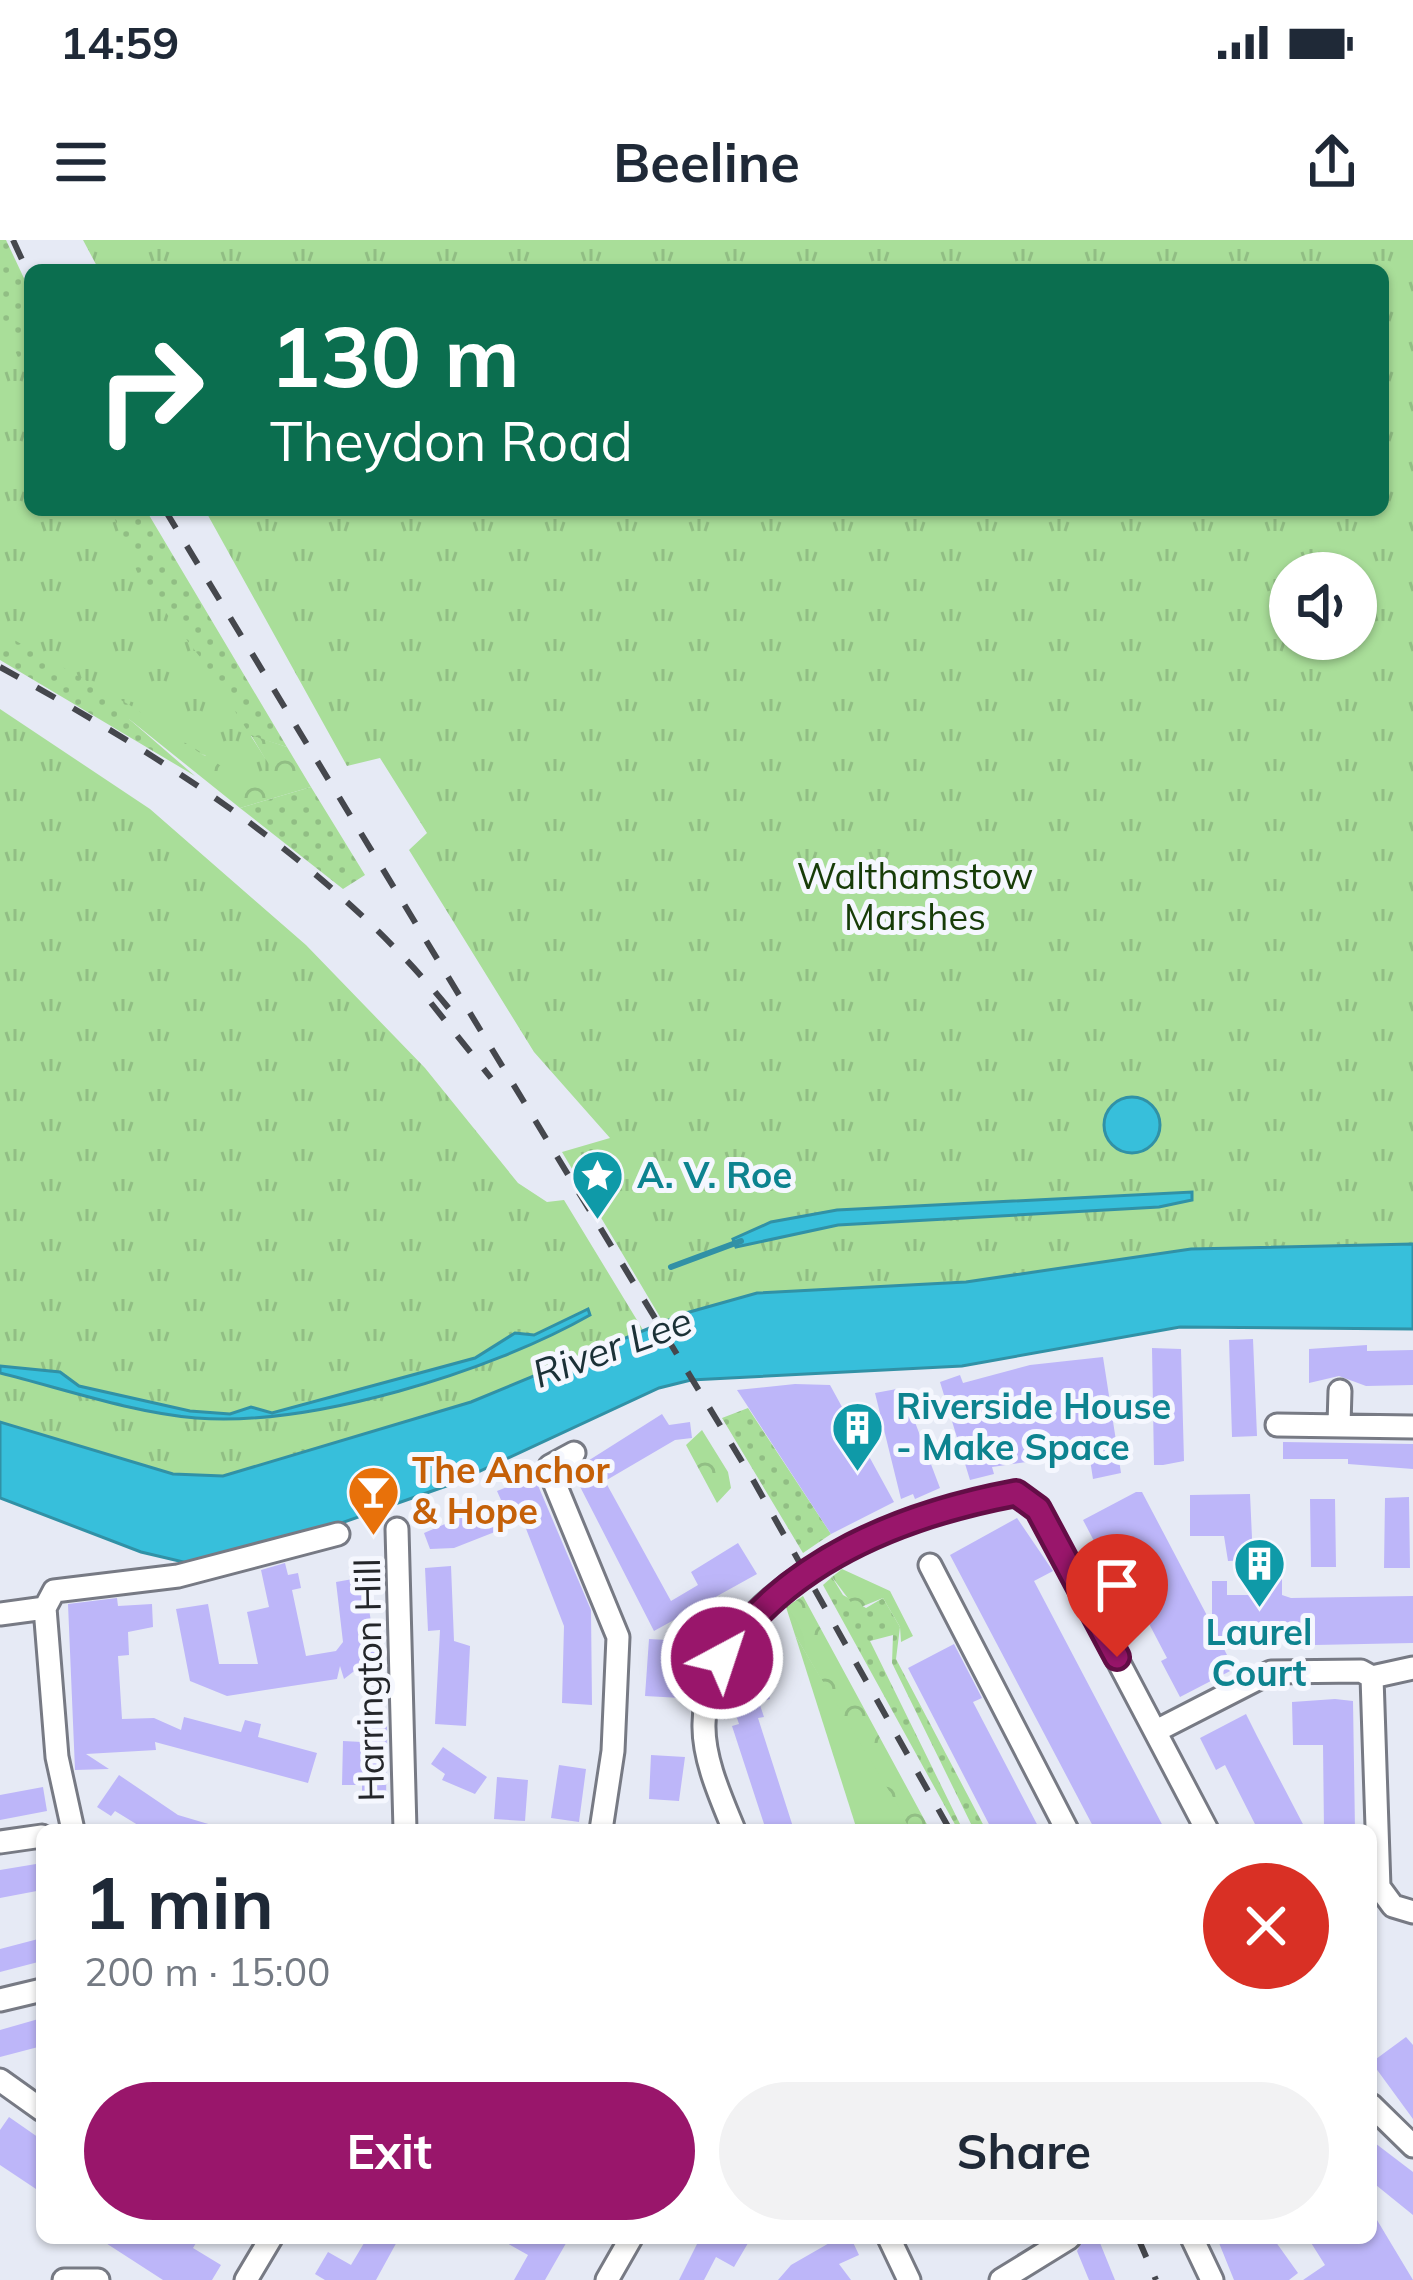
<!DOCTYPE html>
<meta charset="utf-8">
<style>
:root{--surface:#fff;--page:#f2f2f3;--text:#1f2937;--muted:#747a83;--accent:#99166b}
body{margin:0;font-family:Mulish,sans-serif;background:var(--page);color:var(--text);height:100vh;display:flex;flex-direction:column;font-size:45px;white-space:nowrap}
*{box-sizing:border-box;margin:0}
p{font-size:39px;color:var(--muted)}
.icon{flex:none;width:66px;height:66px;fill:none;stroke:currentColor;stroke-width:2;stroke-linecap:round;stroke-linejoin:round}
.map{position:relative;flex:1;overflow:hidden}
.details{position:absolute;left:36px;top:1584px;width:1341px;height:420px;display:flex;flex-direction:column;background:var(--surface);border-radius:18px;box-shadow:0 3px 9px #0004}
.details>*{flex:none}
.top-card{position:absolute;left:24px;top:24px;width:1365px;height:252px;border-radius:18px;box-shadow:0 3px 9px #0004;background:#0b6e4f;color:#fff;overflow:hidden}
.fabs{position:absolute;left:1269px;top:312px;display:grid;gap:24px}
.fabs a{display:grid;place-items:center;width:108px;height:108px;border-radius:50%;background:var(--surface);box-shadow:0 3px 9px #0004;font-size:60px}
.pin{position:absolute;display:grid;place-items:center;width:102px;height:102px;color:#fff;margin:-123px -51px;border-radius:50% 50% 50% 0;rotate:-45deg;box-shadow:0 0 12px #0007}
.pin .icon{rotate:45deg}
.me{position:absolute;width:132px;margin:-66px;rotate:40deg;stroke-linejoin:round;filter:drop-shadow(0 0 9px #0008)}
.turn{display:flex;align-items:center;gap:42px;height:252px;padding:0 48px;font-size:54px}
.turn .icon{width:156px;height:156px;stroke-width:2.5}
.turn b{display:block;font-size:84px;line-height:102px}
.round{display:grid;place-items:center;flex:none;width:126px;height:126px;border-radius:63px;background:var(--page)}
.head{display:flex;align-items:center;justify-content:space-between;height:204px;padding:0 48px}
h1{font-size:72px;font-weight:700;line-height:90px}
.cta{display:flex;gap:24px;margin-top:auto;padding:24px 48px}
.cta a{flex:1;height:138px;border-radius:72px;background:var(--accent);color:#fff;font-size:48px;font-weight:700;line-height:138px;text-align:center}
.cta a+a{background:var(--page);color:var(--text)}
.status{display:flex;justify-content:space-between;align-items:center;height:84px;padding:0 60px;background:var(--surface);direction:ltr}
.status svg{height:33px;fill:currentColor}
header{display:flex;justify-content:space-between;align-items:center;height:156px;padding:0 48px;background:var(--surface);font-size:54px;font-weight:700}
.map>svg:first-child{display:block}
</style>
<div class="status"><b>14:59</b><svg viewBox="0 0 49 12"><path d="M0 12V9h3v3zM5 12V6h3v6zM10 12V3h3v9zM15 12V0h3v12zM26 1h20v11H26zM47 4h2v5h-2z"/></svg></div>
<header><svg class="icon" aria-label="menu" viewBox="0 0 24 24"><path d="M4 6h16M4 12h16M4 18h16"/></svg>Beeline<svg class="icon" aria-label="share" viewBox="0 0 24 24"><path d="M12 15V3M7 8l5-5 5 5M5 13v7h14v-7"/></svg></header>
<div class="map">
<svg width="1413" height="2040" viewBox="0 0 1413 2040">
<defs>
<pattern id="grass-dots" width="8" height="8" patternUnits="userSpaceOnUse" patternTransform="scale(3)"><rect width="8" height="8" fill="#a9de99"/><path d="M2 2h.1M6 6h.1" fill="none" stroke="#91be84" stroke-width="1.8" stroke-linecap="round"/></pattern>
<pattern id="forest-crowns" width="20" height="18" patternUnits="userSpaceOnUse" patternTransform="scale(3)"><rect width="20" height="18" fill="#a9de99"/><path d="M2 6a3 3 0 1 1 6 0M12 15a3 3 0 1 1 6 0" fill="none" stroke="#91be84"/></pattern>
<pattern id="park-tufts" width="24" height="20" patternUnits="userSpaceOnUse" patternTransform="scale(3)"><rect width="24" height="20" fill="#a9de99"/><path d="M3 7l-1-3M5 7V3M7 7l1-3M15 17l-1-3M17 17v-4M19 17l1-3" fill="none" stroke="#91be84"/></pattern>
</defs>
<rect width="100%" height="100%" fill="#e6eaf5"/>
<path fill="url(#grass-dots)" d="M0 0H6L30 51V270H146L287 507 252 496 203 515 129 479 195 536 0 420Z
M311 547 365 635 343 649 240 568Z
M748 1168 831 1294 803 1313 722 1178Z
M832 1337 843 1355 866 1368 883 1358 900 1387 896 1419 986 1590H974L892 1423 893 1395 870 1401 963 1590H958L823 1345Z"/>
<path fill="url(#forest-crowns)" d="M133 467 203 515 271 529 251 495 287 507 311 547 240 568 129 479Z
M702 1190 728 1232 731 1248 717 1263 686 1205Z
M842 1329 890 1351 913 1396 901 1402 900 1387 883 1358 856 1369 832 1337Z
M803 1356 930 1590H910L795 1395 786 1367Z"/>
<path fill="url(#park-tufts)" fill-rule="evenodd" d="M83 0H1413V1004L1191 1009 966 1042 757 1053 663 1082 562 912 610 898 534 812 409 610 427 593 380 518 347 526 205 270H1383V30H99ZM1290 333H1356V399H1290Z
M0 76 30 145V270H111L140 339 203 421 272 529 251 546 133 467 0 392Z
M0 469 150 569 306 705 425 828 518 943 547 962 564 960 643 1090 471 1162 223 1236 173 1234 0 1182Z"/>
<path fill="#a9de99" d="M795 1395 897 1564 910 1590H857Z"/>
<path fill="#37bfdb" stroke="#3191a6" stroke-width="3" d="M1104 885a28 28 0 1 1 56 0a28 28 0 1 1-56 0Z
M1192 952V960L1159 967 838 985 736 1007 733 999 771 982 837 970Z
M1413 1004V1089L1180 1087 962 1126 691 1140 659 1148 452 1244 293 1300 196 1325 141 1312 0 1258V1182L173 1234 223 1236 471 1162 686 1073 757 1053 966 1042 1191 1009Z
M588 1069 590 1075C490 1132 311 1187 196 1178 130 1172 64 1149 0 1133V1126L60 1132 79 1146 190 1171 230 1174 251 1167 272 1173 475 1118 515 1093 534 1095Z"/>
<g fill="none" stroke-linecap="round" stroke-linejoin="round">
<path stroke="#3191a6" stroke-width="6" d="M671 1027 741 1001"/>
</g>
<path fill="#bdb6f9" d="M1253 1099 1257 1196 1232 1197 1229 1100Z
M1367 1105V1111L1413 1110V1145L1366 1146 1339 1136 1309 1143V1109Z
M1152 1108 1181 1109 1184 1221 1163 1225H1154Z
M1103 1117 1121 1233 1093 1239 1089 1213 992 1227 994 1234 970 1240 940 1142 960 1135 963 1143 1030 1125Z
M795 1144 830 1145 894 1262 831 1294 737 1150Z
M902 1148 940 1248 915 1259 913 1254 901 1259 875 1153Z
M662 1174 669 1185 690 1182 692 1198 675 1200 605 1241 671 1361 698 1345 691 1332 738 1303 757 1334 654 1391 572 1231Z
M1283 1202 1413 1204V1229L1348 1224V1219H1283Z
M534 1236 591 1370 592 1465 562 1463 564 1386 523 1281 454 1308 430 1309 424 1293 501 1260 497 1251Z
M1136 1252H1142L1212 1385V1341H1227V1355H1262V1328L1282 1327V1355L1291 1358 1413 1356V1403L1315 1405 1314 1386H1281V1400L1219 1399 1234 1429 1180 1457 1161 1421 1167 1418 1113 1315 1104 1320 1083 1280Z
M1250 1254 1253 1320 1228 1321 1224 1296H1190V1255Z
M1409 1257 1410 1328H1384L1385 1258Z
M1310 1259H1335L1336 1327H1311Z
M1017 1278 1053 1331 1034 1341 1165 1590H1095L950 1315Z
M285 1323 288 1335 298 1333 301 1348 292 1350 306 1416 336 1411 343 1402 336 1342 364 1337 376 1414 344 1439 340 1426 337 1439 227 1456 190 1441 176 1369 208 1364 219 1424H258L247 1372 269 1367 261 1330Z
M451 1326 454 1401 470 1406 466 1486 435 1484 440 1390 428 1391 425 1328Z
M117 1358 118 1366 152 1364 153 1387 128 1392 129 1415 118 1416 122 1479 154 1478 181 1490 184 1477 241 1492 245 1480 261 1484 258 1497 317 1513 308 1543 155 1502 156 1510 86 1514 109 1529 75 1530 68 1364Z
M649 1399 685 1401 681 1458 645 1456Z
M954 1404 982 1458 973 1462 1040 1590H992L908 1428Z
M769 1408 777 1440 766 1444 770 1459 759 1462 764 1477 758 1478 794 1590H766L732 1486 739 1484 734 1469 744 1466 740 1451 751 1447 749 1413Z
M1335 1459 1353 1461 1355 1590H1324L1323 1505H1293L1292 1462Z
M1246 1474 1257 1496 1306 1590H1258L1225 1525 1216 1530 1200 1498Z
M362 1482 387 1483 386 1563H362V1545H342L343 1501 362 1502Z
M443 1507 487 1537 475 1554 442 1540 445 1534 431 1524Z
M651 1515 685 1517 679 1561 649 1559Z
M559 1525 586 1529 579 1582 551 1578Z
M119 1535 178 1575 215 1586 214 1590H146L115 1571 111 1576 97 1567Z
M497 1537 528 1540 525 1581 494 1579Z
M43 1547 47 1571 0 1580V1555Z
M42 1623V1650L0 1658V1630Z
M42 1698V1721L0 1732V1709Z
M42 1778V1806L0 1817V1790Z
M1406 1797 1413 1805V1879L1375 1827 1376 1819Z
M9 1877 42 1900V1953L0 1925V1890Z
M1371 1900 1413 1932V1975L1371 1941Z
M1371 1970 1413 2040H1303L1325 2025 1308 1998H1371Z
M98 1998H199L193 2008 221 2025 212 2040H163Z
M367 1998H399L376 2040H325L315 2034 328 2012 351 2025Z
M498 1998H569L545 2040H514L528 2015Z
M700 1998H751L734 2027 716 2017 704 2040H679Z
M838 1998H851L859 2015 839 2024 851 2040H778L791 2025Z
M1084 1998H1098L1115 2040H1089L1077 2011Z
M1217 1998H1273L1298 2033 1289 2040H1234Z"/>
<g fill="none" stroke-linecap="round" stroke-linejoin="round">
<defs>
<path id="minor" d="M1339 1184 1340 1151
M1277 1185 1413 1187
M574 1213 550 1226V1232L618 1397 613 1511 601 1590
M397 1289 405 1590
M930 1325 1067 1590
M45 1368 54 1351 178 1336 338 1294
M45 1368 57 1517 73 1590
M0 1374 45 1368
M1372 1437 1413 1428
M1156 1491 1271 1432 1361 1431 1372 1437 1379 1647 1393 1666 1413 1672
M734 1590C721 1558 703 1519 704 1484 706 1347 906 1272 1016 1253L1038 1269 1207 1590
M0 1602 42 1596
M0 1760 42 1750
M0 1840 42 1870
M1371 1865 1413 1906
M889 1998 909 2040
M1192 1998 1212 2040
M64 2040H98
M246 2040 271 1998
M607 2040 631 1998
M1001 2040 1069 1998"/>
</defs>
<use href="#minor" stroke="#777a84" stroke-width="27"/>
<use href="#minor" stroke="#fff" stroke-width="21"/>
<path stroke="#45474d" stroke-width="6" stroke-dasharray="21 21" stroke-linecap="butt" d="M13 0 30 37
M165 270 752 1238 950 1590
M0 427C166 518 331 623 451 771
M431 763 491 838
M1138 1998 1156 2040"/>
</g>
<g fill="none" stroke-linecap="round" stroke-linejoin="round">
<defs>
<path id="route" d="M722 1418C787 1320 904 1274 1016 1253L1038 1269 1117 1417"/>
</defs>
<use href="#route" stroke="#630e46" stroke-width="30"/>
<use href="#route" stroke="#99166b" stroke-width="21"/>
</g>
<defs>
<symbol id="sight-pin" viewBox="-11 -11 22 30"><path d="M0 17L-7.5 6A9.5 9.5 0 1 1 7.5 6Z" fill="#0f9aa8" stroke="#f5f7fe"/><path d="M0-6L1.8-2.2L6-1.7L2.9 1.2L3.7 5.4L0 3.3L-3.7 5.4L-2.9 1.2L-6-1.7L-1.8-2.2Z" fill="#fff"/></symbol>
<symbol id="building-pin" viewBox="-11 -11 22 30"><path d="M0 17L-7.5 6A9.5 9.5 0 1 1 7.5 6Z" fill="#0f9aa8" stroke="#f5f7fe"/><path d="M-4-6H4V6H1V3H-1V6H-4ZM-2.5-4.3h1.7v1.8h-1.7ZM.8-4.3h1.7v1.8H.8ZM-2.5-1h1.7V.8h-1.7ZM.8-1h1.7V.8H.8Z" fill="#fff"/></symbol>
<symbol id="bar-pin" viewBox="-11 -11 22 30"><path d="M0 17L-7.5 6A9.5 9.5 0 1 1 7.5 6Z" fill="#e8710a" stroke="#f5f7fe"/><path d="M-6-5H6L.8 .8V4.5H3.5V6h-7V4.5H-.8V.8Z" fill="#fff"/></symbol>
</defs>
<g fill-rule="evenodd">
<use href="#sight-pin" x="568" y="906" width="59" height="81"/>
<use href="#building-pin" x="828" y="1158" width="59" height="81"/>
<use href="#bar-pin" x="344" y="1222" width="59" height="81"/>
<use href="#building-pin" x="1230" y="1294" width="59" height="81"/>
</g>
<g text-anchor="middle" stroke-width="10" stroke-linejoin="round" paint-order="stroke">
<g font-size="36" fill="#173c08" stroke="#f5f7fe">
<text x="915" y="649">Walthamstow<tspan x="915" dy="41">Marshes</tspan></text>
</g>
<g font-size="36" font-weight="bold" fill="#0d838f" stroke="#f5f7fe" text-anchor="start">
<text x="637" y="948">A. V. Roe</text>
<text x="896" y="1179">Riverside House<tspan x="896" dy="41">- Make Space</tspan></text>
<text x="1259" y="1405" text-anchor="middle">Laurel<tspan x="1259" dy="41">Court</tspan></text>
</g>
<g font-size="36" font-weight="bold" fill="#c56008" stroke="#f5f7fe" text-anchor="start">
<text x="412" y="1243">The Anchor<tspan x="412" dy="41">&amp; Hope</tspan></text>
</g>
<g font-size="36" fill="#24262a" stroke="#f5f7fe">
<text transform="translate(369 1440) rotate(-91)" y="13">Harrington Hill</text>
</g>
<g font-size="39" font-style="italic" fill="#1b3137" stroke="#f5f7fe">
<text transform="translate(612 1107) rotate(-20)" y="14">River Lee</text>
</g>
</g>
</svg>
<div class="fabs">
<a><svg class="icon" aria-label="sound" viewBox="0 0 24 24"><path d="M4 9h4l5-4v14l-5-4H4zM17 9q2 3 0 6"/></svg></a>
</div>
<div class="pin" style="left:1117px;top:1417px;background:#d93025"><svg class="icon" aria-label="arrive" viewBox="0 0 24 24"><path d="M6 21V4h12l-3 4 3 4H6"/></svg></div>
<svg class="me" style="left:722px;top:1418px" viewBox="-20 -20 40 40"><circle r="17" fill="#99166b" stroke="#fff" stroke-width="3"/><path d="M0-11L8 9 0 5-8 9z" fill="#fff"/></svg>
<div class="top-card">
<div class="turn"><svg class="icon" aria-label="right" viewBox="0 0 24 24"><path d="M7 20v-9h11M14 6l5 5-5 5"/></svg><div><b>130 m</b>Theydon Road</div></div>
</div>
<section class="details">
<div class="head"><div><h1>1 min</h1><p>200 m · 15:00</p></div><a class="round" style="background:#d93025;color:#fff"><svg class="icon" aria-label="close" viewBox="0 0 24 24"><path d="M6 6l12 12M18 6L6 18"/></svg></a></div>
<div class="cta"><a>Exit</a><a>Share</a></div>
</section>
</div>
